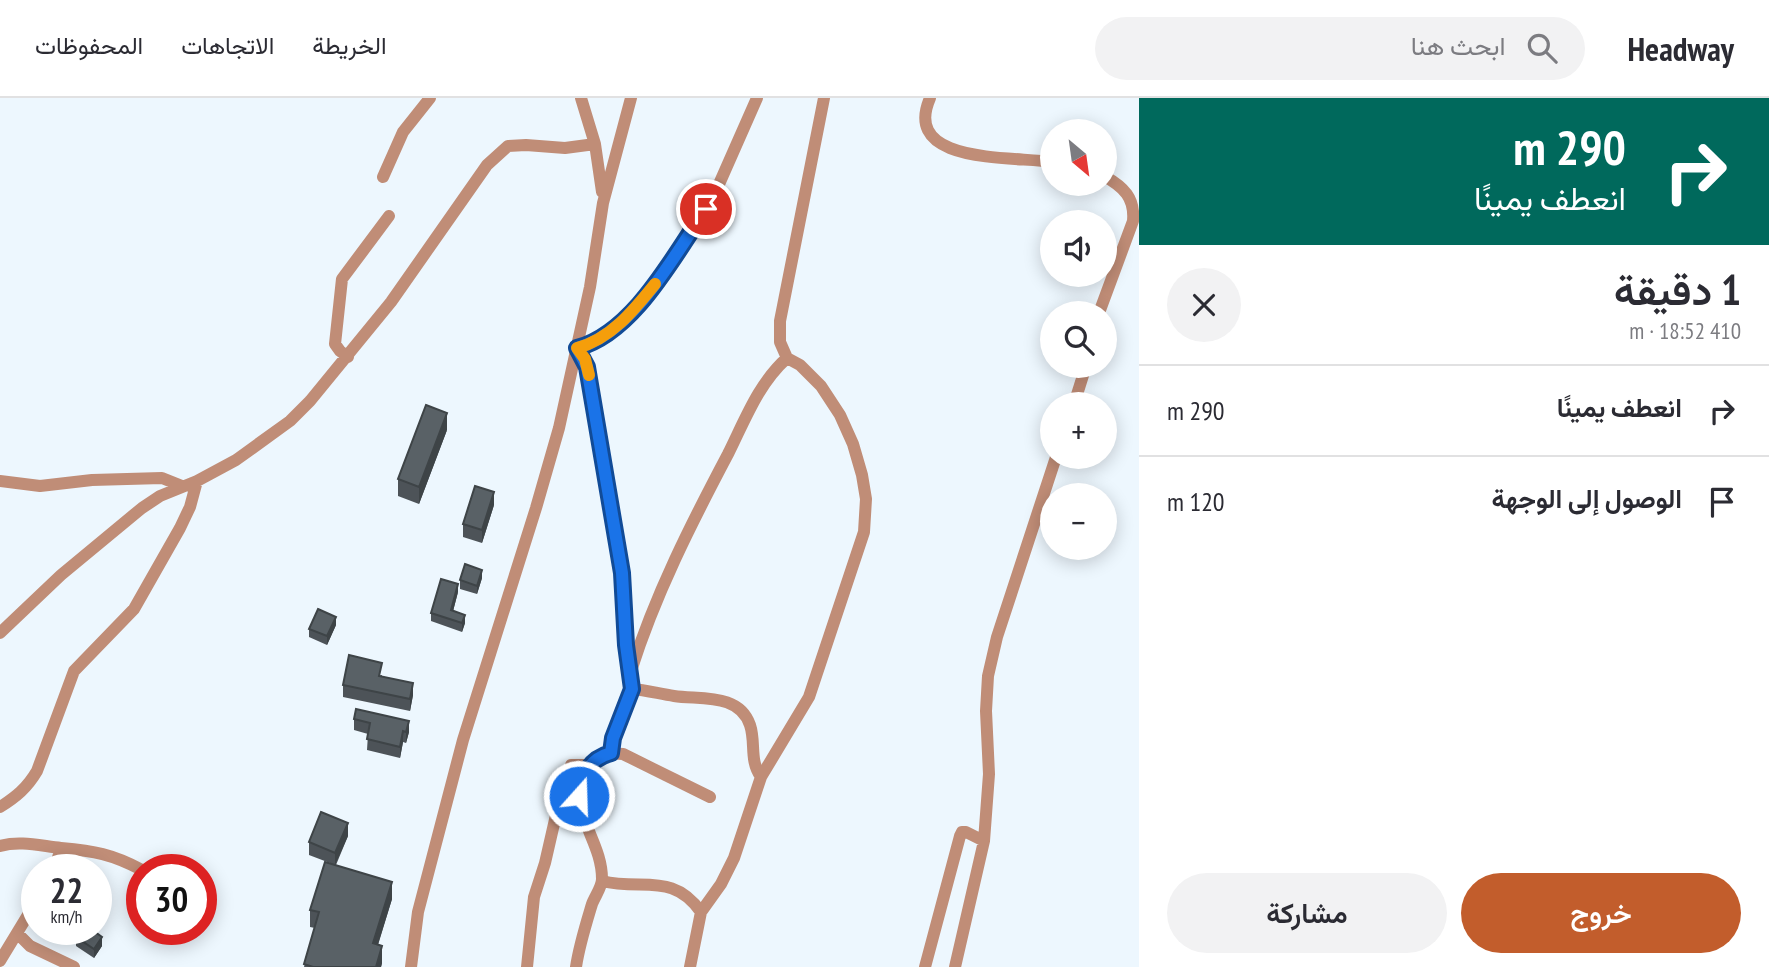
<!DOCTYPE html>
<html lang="ar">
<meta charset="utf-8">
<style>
:root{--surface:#fff;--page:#f2f2f3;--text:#2b2b33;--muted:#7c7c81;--line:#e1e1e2;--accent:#c25d2c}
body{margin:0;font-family:"PT Sans Narrow",Vazirmatn,sans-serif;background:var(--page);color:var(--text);direction:rtl;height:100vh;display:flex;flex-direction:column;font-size:26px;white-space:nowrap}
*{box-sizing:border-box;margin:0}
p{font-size:23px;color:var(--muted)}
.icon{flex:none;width:38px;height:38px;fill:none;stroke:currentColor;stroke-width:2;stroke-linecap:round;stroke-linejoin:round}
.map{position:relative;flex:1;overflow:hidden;direction:ltr}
.panel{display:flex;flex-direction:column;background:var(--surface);width:630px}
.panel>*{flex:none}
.hud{background:#00695c;color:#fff;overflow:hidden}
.needle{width:46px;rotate:151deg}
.tools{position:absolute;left:1040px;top:21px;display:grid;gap:14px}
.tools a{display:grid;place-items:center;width:77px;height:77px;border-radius:50%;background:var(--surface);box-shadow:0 4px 18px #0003;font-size:35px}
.speed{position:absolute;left:21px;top:756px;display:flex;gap:14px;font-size:35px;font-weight:700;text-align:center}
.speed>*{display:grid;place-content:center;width:91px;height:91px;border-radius:50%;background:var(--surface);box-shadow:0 4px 18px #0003;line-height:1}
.speed small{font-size:18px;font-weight:400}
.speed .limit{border:10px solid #d22;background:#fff;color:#111}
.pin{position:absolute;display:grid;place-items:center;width:60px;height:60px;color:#fff;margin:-30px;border:4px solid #fff;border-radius:50%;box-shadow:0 2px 7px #0007}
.me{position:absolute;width:77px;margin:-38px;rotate:20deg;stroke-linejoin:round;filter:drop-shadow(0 0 5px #0008)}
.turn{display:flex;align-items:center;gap:24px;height:147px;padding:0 28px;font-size:32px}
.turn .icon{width:91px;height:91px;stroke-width:2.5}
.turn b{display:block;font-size:49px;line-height:60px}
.round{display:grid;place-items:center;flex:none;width:74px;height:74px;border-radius:37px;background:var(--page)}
.overview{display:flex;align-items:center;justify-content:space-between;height:119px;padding:0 28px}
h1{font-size:42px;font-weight:600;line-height:52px}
.action{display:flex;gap:14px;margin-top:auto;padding:14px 28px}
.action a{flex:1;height:80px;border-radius:42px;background:var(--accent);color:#fff;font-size:28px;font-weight:600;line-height:80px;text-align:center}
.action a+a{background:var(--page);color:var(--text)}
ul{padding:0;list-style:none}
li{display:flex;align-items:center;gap:21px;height:91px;padding:0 28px;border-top:2px solid var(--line)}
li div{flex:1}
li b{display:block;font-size:26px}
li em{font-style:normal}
header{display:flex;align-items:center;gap:42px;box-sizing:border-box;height:98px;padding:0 35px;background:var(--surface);border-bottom:2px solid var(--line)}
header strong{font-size:33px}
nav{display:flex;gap:38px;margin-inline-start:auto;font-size:24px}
.search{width:490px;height:63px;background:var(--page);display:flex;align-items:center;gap:18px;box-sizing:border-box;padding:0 24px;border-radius:38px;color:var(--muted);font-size:26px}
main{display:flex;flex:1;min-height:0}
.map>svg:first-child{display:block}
</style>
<header>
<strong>Headway</strong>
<div class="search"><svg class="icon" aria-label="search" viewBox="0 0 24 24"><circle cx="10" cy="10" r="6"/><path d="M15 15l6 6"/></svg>ابحث هنا</div>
<nav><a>الخريطة</a><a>الاتجاهات</a><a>المحفوظات</a></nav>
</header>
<main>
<section class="panel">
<div class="hud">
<div class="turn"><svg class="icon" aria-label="right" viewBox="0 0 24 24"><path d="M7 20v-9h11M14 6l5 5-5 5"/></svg><div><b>290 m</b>انعطف يمينًا</div></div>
</div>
<div class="overview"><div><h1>1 دقيقة</h1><p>410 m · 18:52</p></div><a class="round"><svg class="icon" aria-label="close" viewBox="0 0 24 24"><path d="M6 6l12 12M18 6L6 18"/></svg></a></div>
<ul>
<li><svg class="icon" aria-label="right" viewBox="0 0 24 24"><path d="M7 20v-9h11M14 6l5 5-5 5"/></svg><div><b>انعطف يمينًا</b></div><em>290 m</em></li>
<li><svg class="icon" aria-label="arrive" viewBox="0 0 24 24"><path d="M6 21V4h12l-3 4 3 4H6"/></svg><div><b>الوصول إلى الوجهة</b></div><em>120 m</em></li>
</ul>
<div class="action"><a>خروج</a><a>مشاركة</a></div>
</section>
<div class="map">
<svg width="1139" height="869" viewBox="0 0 1139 869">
<rect width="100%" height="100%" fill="#edf7fe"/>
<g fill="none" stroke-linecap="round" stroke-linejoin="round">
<path stroke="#c08d77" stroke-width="12" d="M581 0 595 46 602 94
M930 0C901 67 1013 58 1052 64
M383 79 403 34 430 0
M1099 215 1133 123C1135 100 1124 89 1104 78
M577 250 588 269 597 335 619 449 627 563 632 591 613 640 611 655
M577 250 602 239 623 223 670 165 716 93 757 0
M348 259 340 253 335 246 342 181 389 118
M1074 306 1086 268
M0 383 40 388 92 382 162 380 182 388
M0 535 61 477 142 410 160 398 197 383 236 362 290 323 310 303 391 204 487 67 508 48 526 47 565 50 595 46
M631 573C655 497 691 426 728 356 745 322 758 286 787 260
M632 591C646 592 660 596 674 598 701 602 739 595 750 627 756 645 749 662 761 679
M0 709C16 699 27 690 37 673L74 573 134 511 180 430 190 409 197 383
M0 748C20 742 41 748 61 750 94 753 112 756 142 772
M54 772 61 750
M602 783C643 793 673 774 701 814
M201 794 207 796
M18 836 30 848 74 869
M0 863 37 802
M411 869 418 814 463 642 536 410 559 330 590 189 603 105 631 0
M527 869 534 799 545 765 562 691 571 667H589
M576 869C579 848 586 826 592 806 595 798 602 789 602 781 602 740 566 715 587 672 594 657 608 654 623 656L710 699
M690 869 701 814 721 786 734 760 761 679 809 599 864 434 866 401 862 377 853 346 840 317 821 288 800 267 787 260 780 244V223L824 0
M925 869 960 738 962 734H966L984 743
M955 869 984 743 989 676 986 613 988 578 997 539 1056 359"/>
</g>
<path fill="#4d5358" d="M447 332 419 406 398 398V381Z
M494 407 482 445 463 439V426Z
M482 480 477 496 460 491V482Z
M458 494 453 513 465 525 462 534 431 523V515Z
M336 527 327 547 309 539V531Z
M382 577V579L413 597 410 613 343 599V587Z
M354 621 409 634 406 645 403 644 400 660 367 652 368 636 354 632Z
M348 738 336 767 392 801 378 847 382 865 381 869H304L315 830 310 829V812L330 765 309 757V744Z
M76 839 102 848 94 860 76 848Z"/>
<path fill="#3e4447" d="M447 315V332L419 406V389Z
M494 394V407L482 445V432Z
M482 472V480L477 496V488Z
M458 486V494L451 521V512Z
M465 517V525L462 534V525Z
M336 519V527L327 547V538Z
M413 585V597L410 613V601Z
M409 623V634L406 645V634Z
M403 633V644L400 660V649Z
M348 725V738L335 767V755Z
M392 784V801L373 862V845Z
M102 839V848L94 860V851Z
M382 848V865L381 869H376Z"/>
<path fill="#596166" stroke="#3e4447" stroke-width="2" d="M426 307 447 315 419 389 398 381Z
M475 388 494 394 482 432 463 426Z
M465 466 482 472 477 488 460 482Z
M441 481 458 486 451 512 465 517 462 525 431 515Z
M318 511 336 519 327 538 309 531Z
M349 557 382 565 379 578 413 585 410 601 343 587Z
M356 611 409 623 406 634 403 633 400 649 367 641 370 625 354 621Z
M321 714 348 725 335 755 309 744Z
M325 764 392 784 373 845 382 848 376 869H313L304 866 319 814 310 812Z
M81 831H91L102 839 94 851 76 839Z"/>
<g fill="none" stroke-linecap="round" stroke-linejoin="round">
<defs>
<path id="route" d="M579 698C583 676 589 661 611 655L613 640 632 591 626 547 622 475 587 269 577 250C634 235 674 157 706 111"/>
</defs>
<use href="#route" stroke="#114b97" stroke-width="18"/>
<use href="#route" stroke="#1a73e8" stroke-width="12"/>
<path stroke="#f59e0b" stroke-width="12" d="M589 277 585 261 577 250C611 241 634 212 655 186"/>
</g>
</svg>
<div class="tools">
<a><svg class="needle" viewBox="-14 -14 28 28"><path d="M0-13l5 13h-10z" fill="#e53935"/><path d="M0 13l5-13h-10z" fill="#7c7c81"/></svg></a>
<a><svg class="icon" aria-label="sound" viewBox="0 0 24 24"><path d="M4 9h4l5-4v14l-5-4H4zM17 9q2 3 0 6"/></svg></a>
<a><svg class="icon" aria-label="search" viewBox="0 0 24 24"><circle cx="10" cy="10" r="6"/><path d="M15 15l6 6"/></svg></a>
<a>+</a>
<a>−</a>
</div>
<div class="speed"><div>22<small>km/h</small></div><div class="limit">30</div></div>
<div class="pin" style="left:706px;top:111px;background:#d93025"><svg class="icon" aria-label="arrive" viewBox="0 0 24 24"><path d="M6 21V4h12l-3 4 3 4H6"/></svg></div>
<svg class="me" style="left:579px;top:698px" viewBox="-20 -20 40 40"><circle r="17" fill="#1a73e8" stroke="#fff" stroke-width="3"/><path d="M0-11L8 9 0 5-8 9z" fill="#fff"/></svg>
</div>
</main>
